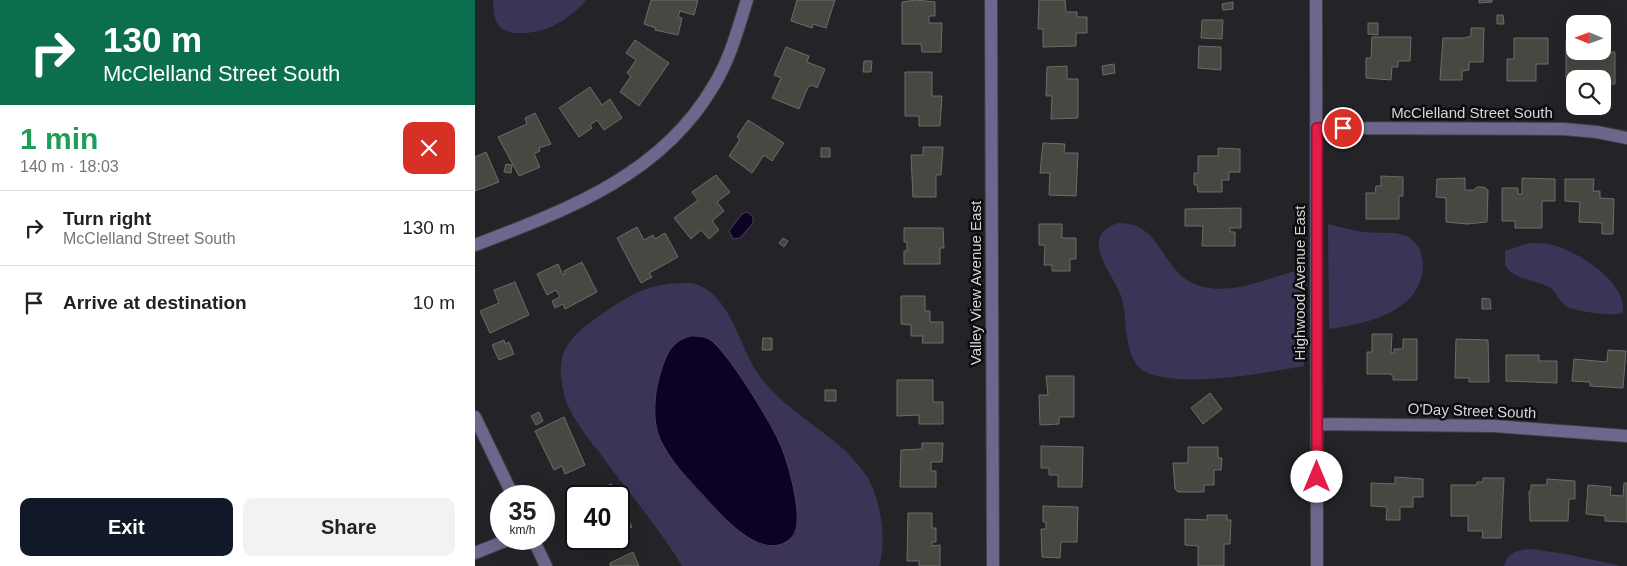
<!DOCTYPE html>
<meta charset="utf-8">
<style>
:root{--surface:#fff;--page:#f2f2f2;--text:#222;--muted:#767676;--line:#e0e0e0;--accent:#111827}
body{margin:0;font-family:Arial,sans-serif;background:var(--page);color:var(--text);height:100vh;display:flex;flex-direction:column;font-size:19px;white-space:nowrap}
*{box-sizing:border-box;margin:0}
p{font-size:16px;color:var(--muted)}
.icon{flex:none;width:28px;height:28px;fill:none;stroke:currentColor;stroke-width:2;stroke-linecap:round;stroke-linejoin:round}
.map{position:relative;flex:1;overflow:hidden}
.panel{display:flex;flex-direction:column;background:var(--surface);width:475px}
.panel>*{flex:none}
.top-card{background:#0b6e4f;color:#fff;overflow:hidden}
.needle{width:32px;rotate:271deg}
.buttons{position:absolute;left:1091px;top:15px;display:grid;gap:10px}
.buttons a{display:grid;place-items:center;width:45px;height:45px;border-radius:10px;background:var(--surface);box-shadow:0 5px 20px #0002;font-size:25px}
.speed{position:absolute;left:15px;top:485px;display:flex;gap:10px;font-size:25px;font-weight:700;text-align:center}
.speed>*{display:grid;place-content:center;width:65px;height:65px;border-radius:50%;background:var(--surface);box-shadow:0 5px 20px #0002;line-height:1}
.speed small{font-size:12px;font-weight:400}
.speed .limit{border:2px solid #111;border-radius:8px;background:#fff;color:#111}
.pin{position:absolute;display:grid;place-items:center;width:42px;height:42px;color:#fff;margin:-21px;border:2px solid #fff;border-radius:50%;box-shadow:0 1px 5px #0007}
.me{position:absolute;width:55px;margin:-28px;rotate:0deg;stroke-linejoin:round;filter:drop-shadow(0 0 4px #0008)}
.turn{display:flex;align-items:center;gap:18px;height:105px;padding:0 20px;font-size:22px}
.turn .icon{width:65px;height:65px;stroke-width:2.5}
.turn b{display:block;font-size:35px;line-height:42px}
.round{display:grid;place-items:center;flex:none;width:52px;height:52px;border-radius:10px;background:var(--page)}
.overview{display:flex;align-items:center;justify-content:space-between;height:85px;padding:0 20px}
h1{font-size:30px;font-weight:800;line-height:38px;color:#1e9e55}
.cta{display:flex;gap:10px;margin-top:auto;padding:10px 20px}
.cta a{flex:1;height:58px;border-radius:10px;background:var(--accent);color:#fff;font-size:20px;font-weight:800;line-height:58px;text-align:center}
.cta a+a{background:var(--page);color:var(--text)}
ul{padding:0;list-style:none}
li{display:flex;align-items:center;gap:15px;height:75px;padding:0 20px;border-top:1px solid var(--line)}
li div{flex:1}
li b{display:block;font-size:19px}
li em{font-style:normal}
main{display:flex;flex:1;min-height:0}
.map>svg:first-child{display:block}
</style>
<main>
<section class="panel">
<div class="top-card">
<div class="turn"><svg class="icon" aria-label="right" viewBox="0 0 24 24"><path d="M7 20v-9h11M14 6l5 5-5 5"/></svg><div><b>130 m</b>McClelland Street South</div></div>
</div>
<div class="overview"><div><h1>1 min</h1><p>140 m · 18:03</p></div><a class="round" style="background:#d93025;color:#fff"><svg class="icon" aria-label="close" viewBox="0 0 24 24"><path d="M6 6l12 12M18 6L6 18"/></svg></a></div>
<ul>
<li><svg class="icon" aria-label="right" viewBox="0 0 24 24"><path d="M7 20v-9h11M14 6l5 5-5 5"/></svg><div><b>Turn right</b><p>McClelland Street South</p></div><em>130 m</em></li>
<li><svg class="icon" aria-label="arrive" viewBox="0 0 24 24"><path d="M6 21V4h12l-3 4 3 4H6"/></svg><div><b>Arrive at destination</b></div><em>10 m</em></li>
</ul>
<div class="cta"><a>Exit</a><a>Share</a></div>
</section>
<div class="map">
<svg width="1152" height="566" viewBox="0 0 1152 566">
<rect width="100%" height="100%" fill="#242328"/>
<path fill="#3c3457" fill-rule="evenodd" d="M18 0H111C93 21 70 34 43 33 35 33 26 30 22 23 18 16 19 7 18 0Z
M643 223C692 222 684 282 735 288 766 293 799 275 829 269V366C790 373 707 389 671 372 648 362 653 321 647 299 642 280 621 260 624 240 626 230 634 226 643 223Z
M853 224C866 227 878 231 890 232 905 234 923 230 935 238 944 244 948 255 948 265 947 312 891 324 854 329Z
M1054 243C1060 243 1067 243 1073 244 1097 248 1152 280 1148 312 1141 318 1101 311 1092 307 1084 302 1082 292 1074 287 1060 280 1039 280 1030 265V251Z
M217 283C258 294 263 348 286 378 316 418 369 437 394 480 406 503 412 541 404 566H207C183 526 151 490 124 452 112 437 98 419 91 401 87 388 84 373 87 359 90 342 106 329 120 319 157 293 171 283 217 283ZM233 338 246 351 297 426 323 519 320 535C310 540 303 547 292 546 264 543 197 465 185 439 181 429 181 419 181 409Z
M1056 549 1091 554 1146 566H1029C1033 552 1042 550 1056 549Z"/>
<path fill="#0d0224" stroke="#49415a" d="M272 212 278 217V223L265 238 258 239 254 231 267 214Z
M215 336C222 336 228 336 234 339 252 350 297 424 306 446 313 463 331 522 317 537 289 566 246 515 229 496 213 479 195 461 185 439 176 418 180 388 187 368 192 352 198 341 215 336Z"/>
<path fill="#474842" stroke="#6c6d67" d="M176 0H223L219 15 205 11 203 17 207 18 203 35 180 30 181 28 169 24Z
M322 0H360L351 28 338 24 337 28 316 21Z
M441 0 460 2V16H454V23H467L466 52H447L446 44H427V2Z
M564 0H590L591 12H602V17H612V33H601V46L568 47V29H563Z
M1004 0H1017V2L1004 3Z
M758 2V9L748 10 747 4Z
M1022 15H1028L1029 24H1022Z
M727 20H748L747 39 726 38Z
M893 23H903V35L893 34Z
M996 28H1009L1008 62H994V70L987 71V80H965L968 38H989L996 36Z
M897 37H936L935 61H923V67H917L916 80 891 78V58H896Z
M1039 38H1073V64H1061V81H1032V59H1039Z
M160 40 194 63 164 106 145 92 156 76 152 73 161 60 151 53Z
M1091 40H1100V51H1108V56H1117V52H1140V84H1128V79L1091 78Z
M724 46 746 47V70L723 68Z
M311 47 334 56 332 62 350 69 342 88 337 85 333 87 324 109 297 98 306 78 299 75Z
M389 61H397L396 72H388Z
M639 64 640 73 628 75 627 66Z
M592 66V79H603V118L576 119 577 96H571L572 67Z
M430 72H457V96H467L465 126H444V116H430Z
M115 87 127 105 135 99 147 118 129 130 122 120 115 125 117 128 104 137 84 108Z
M60 113 76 144 64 148 65 151 59 154 65 167 44 176 23 137 52 124 50 118Z
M273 120 309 143 297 161 289 155 277 173 254 156 265 139 262 137Z
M568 143 590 144 589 153H603L601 196 574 195 575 173H565Z
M448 147H468L466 175H461V197H438L436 155H448Z
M346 148H355V157H346Z
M743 148 765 149V172H754V180H747V192H723L722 185H719V173H723V156H743Z
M11 152 24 182 0 191V157Z
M31 164 37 165 36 173 29 172Z
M241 175 255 192 242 202 249 211 237 221 244 230 234 239 226 230 216 239 199 218 223 200 217 192Z
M906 176 928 177V196H924V219H891V193H900L901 186H906Z
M990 178V190H999L1002 187H1009L1013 190 1012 222 992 224 971 222V198L961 197 962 179Z
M1047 178 1080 179V201H1067V228H1040V221H1027V188H1043V194H1047Z
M1090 179H1119L1118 191H1125V198L1139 199 1138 234H1127V223L1104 222 1105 202 1090 201Z
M766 208V228H755V232H760V246H727L728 226H710V209Z
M564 224H587V238H601V259H595V271H577V265H569L570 245H564Z
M162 227 169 240 178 235 180 239 190 233 203 257 174 273 177 277 166 283 142 238Z
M429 228H468L469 248H465V264H429V251H432V242H429Z
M308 238 313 241 309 247 304 243Z
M107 262 122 292 90 309 88 304 80 308 77 301 85 297 81 290 72 295 62 274 83 264 88 275 90 274 89 271Z
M40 282 54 315 15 333 5 311 24 303 19 290Z
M426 296H450V311H455V322H468V343H447L448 336H436V325L426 324Z
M1007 298 1015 299 1016 309H1007Z
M897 334H917L916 353H919V349H928V339H942V380H918V376L915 374H892V352H897Z
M288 338H297V350H287Z
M981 339 1013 340 1014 382H994V378H980Z
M29 340 30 344 34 342 39 354 24 360 17 345Z
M1133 350 1151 351 1148 388 1115 386V382L1097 381 1099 359 1132 362Z
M1031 355H1064V361H1082V383L1031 381Z
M571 376H599V417H584V424L565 425 564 395H573Z
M422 380H458V402H468V424H444V415L422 416Z
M350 390H361V401H350Z
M735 393 747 409 728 424 716 408Z
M64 412 68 421 61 425 56 416Z
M89 417 110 465 90 474 87 466 79 470 60 431Z
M447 443H468L467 462H456V471H461V487H425L426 450 447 449Z
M566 446 608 447 607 487H583V475H574V468H566Z
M713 447H743V458H747L746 470H739V485H729V492H703L700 489 698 463H713Z
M920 477 948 479V497H938V507H925V520H911L912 507 896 506V483L920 484Z
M1008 478H1029L1026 538H1007L1008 531H993V516H976V485H1002V482H1008Z
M1072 479 1100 481V499H1094L1093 521H1055L1054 491H1056V485H1072Z
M1149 483H1152V522L1130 521V516L1111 514 1113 485 1136 487 1135 495 1148 496Z
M136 484 142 496H111Z
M144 500 157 527 144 533Z
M101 501V519L94 504Z
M568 506 603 507 602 542H586L585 558 567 557 566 529H571V522H568Z
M433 513H457V528H461V542H457V546L465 545V566H444V561H432Z
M732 515H752V520H756L755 544H749V566H723V546L710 545V519L732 520Z
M158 552 164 566H135V563Z"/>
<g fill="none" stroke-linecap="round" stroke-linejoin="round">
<defs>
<path id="minor" d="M516 0 518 566
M841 0 842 566
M842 128 1089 129 1122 132 1152 138
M0 245C92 210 187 175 239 85 255 59 263 29 272 0
M0 417 38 496
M842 424 1019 426 1152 436
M58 539 71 566
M0 553 35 539"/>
</defs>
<use href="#minor" stroke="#403f44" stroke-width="14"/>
<use href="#minor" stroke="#6e668c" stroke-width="12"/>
</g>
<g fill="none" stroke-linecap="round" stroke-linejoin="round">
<defs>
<path id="route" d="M842 477V128H868"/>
</defs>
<use href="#route" stroke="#92132f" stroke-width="12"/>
<use href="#route" stroke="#e11d48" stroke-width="9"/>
</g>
<g text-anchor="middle" stroke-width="5" stroke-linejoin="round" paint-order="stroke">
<g font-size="15" fill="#d6d5d9" stroke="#0d0c0f">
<text x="997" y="118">McClelland Street South</text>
<text transform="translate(501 283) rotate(-90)" y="5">Valley View Avenue East</text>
<text transform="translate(825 283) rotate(-90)" y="5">Highwood Avenue East</text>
<text transform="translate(997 411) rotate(2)" y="5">O'Day Street South</text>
</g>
</g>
</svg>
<div class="buttons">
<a><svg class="needle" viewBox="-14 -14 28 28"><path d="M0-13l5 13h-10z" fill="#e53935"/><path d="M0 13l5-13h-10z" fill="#767676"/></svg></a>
<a><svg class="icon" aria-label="search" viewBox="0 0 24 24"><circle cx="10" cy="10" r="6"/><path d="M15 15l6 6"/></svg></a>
</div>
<div class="speed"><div>35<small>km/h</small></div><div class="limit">40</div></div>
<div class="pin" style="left:868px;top:128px;background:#d93025"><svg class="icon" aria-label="arrive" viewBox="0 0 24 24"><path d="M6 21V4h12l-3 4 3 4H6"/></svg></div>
<svg class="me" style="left:842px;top:477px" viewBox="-20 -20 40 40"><circle r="19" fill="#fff"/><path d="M0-13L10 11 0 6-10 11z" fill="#e11d48"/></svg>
</div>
</main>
